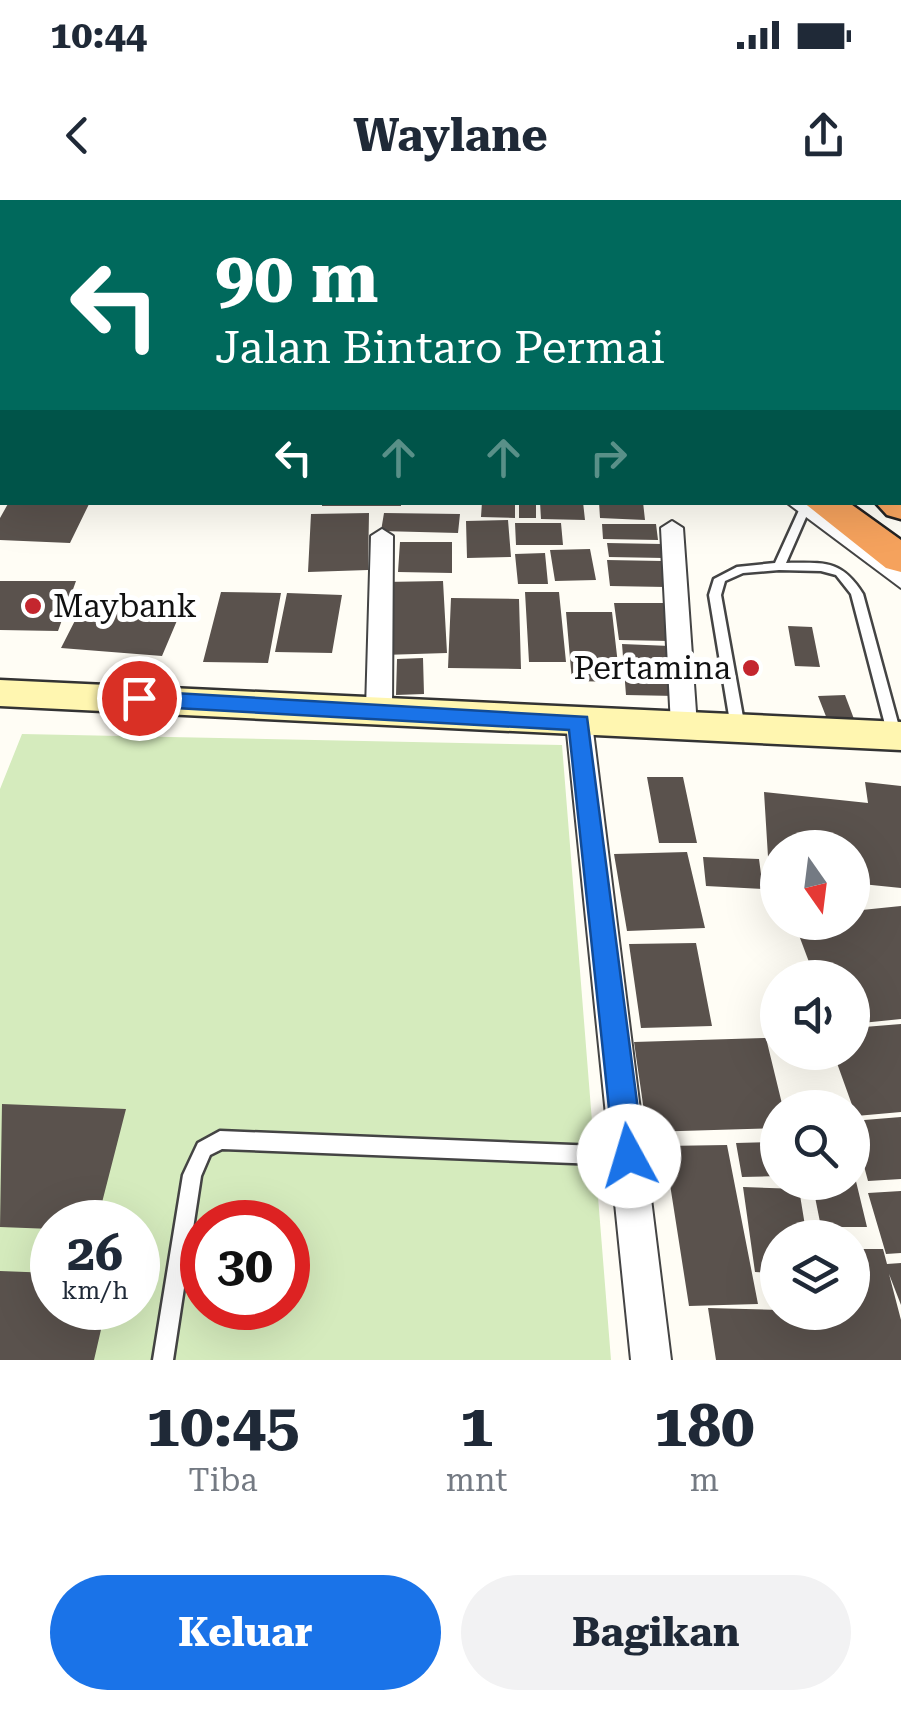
<!DOCTYPE html>
<html lang="id">
<style>
:root{--surface:#fff;--page:#f2f2f3;--text:#1f2937;--muted:#747a83;--accent:#1a73e8}
body{margin:0;font-family:"Roboto Serif",serif;background:var(--page);color:var(--text);height:100vh;display:flex;flex-direction:column;font-size:38px;white-space:nowrap}
*{box-sizing:border-box;margin:0}
p{font-size:32px;color:var(--muted)}
.icon{flex:none;width:55px;height:55px;fill:none;stroke:currentColor;stroke-width:2;stroke-linecap:round;stroke-linejoin:round}
.map{position:relative;height:1160px;overflow:hidden}
.sheet{display:flex;flex-direction:column;background:var(--surface);flex:1}
.sheet>*{flex:none}
.top-card{position:absolute;left:0px;top:0px;width:902px;height:305px;box-shadow:0 10px 40px #0002;background:#00695c;color:#fff;overflow:hidden}
.needle{width:65px;rotate:166deg}
.controls{position:absolute;left:760px;top:630px;display:grid;gap:20px}
.controls a{display:grid;place-items:center;width:110px;height:110px;border-radius:50%;background:var(--surface);box-shadow:0 10px 40px #0002;font-size:50px}
.speed{position:absolute;left:30px;top:1000px;display:flex;gap:20px;font-size:50px;font-weight:700;text-align:center}
.speed>*{display:grid;place-content:center;width:130px;height:130px;border-radius:50%;background:var(--surface);box-shadow:0 10px 40px #0002;line-height:1}
.speed small{font-size:25px;font-weight:400}
.speed .limit{border:15px solid #d22;background:#fff;color:#111}
.pin{position:absolute;display:grid;place-items:center;width:85px;height:85px;color:#fff;margin:-42px;border:5px solid #fff;border-radius:50%;box-shadow:0 2px 10px #0007}
.me{position:absolute;width:110px;margin:-55px;rotate:354deg;stroke-linejoin:round;filter:drop-shadow(0 0 8px #0008)}
.turn{display:flex;align-items:center;gap:35px;height:210px;padding:0 50px;font-size:45px}
.turn .icon{width:130px;height:130px;stroke-width:2.5}
.turn b{display:block;font-size:70px;line-height:85px}
.lanes{display:flex;align-items:center;height:95px;padding:0 50px;background:#0003;justify-content:center;gap:50px;direction:ltr}
.lanes .off{opacity:.35}
.eta{display:flex;justify-content:space-evenly;align-items:center;height:170px;text-align:center}
.eta b{font-size:60px;font-weight:700;line-height:70px}
.action{display:flex;gap:20px;margin-top:auto;padding:20px 50px}
.action a{flex:1;height:115px;border-radius:60px;background:var(--accent);color:#fff;font-size:40px;font-weight:700;line-height:115px;text-align:center}
.action a+a{background:var(--page);color:var(--text)}
.status{display:flex;justify-content:space-between;align-items:center;height:70px;padding:0 50px;background:var(--surface);direction:ltr}
.status svg{height:28px;fill:currentColor}
header{display:flex;justify-content:space-between;align-items:center;height:130px;padding:0 50px;background:var(--surface);font-size:45px;font-weight:700}
.map>svg:first-child{display:block}
</style>
<div class="status"><b>10:44</b><svg viewBox="0 0 49 12"><path d="M0 12V9h3v3zM5 12V6h3v6zM10 12V3h3v9zM15 12V0h3v12zM26 1h20v11H26zM47 4h2v5h-2z"/></svg></div>
<header><svg class="icon" aria-label="back" viewBox="0 0 24 24"><path d="M15 5l-7 7 7 7"/></svg>Waylane<svg class="icon" aria-label="share" viewBox="0 0 24 24"><path d="M12 15V3M7 8l5-5 5 5M5 13v7h14v-7"/></svg></header>
<div class="map">
<svg width="901" height="1160" viewBox="0 0 901 1160">
<rect width="100%" height="100%" fill="#fffdf5"/>
<path fill="#d5ebbd" fill-rule="evenodd" d="M22 534 562 545 611 1160H0V589ZM52 1022H138V1108H52ZM202 1022H288V1108H202Z"/>
<path fill="#5a524d" d="M9 302H90L70 343 0 340V318Z
M322 302H401V306H322Z
M482 302H515V318L481 317Z
M519 302H536V318H519Z
M540 302H583L585 320 541 319Z
M599 302H643L645 320 600 318Z
M369 313 368 370 308 372 311 314Z
M384 313 460 314 458 333 381 331Z
M508 320 511 357 467 358 466 321Z
M515 323H561L563 345H516Z
M602 324H656L658 340 603 339Z
M400 342H452V373L398 372Z
M607 343 662 344 664 358 609 357Z
M590 349 596 380 555 381 550 350Z
M545 353 548 384H518L515 354Z
M607 360 662 361 666 387 610 386Z
M0 381H76L58 431 0 430Z
M443 381 447 453 383 455V382Z
M221 392 281 393 268 463 203 462Z
M525 392H559L566 462H529Z
M287 393 342 395 332 453 275 452Z
M87 397 184 404 162 456 61 448Z
M451 398 519 399 521 469 448 468Z
M614 403H663L670 441 619 440Z
M566 412H612L620 482 572 481Z
M788 426 812 427 820 467 795 466Z
M622 444 670 446 676 496 626 495Z
M423 458 424 494 396 495 397 459Z
M845 495 854 519H827L818 496Z
M647 577H683L697 643H659Z
M865 582 901 586V688L852 683V648H778V674L769 673 764 592 868 603Z
M687 652 705 728 627 731 614 654Z
M703 657 759 659 763 689 706 686Z
M901 706V819L852 824V778H815L794 722H852V711Z
M696 743 712 826 641 828 629 744Z
M901 824V912L856 916 833 852H852V828Z
M766 838 783 908H778V928L647 932 634 842Z
M2 904 126 909 97 1022H52V1029L0 1027Z
M901 917V979L868 981 852 921Z
M778 942V976L742 977 736 943Z
M727 945 758 1104 689 1106 664 946Z
M854 973 867 1027H821L812 982H852Z
M743 987 799 989 807 1038H778V1073L755 1072Z
M901 991V1053L886 1054 868 993Z
M852 1049H883L887 1064 901 1063V1105L889 1074 901 1120V1160H716L708 1108 852 1112Z
M0 1071 52 1073V1108H106L94 1160H0Z"/>
<g fill="none" stroke-linecap="round" stroke-linejoin="round">
<defs>
<path id="service" d="M805 305 810 308 786 363C824 363 841 359 863 394L901 534 900 539 895 541 888 536 851 394 836 375 821 371 779 370 743 373 725 381 721 395 745 528 738 533 731 528 709 395 714 379 737 367 775 363 800 308Z
M220 931 624 947 630 950 633 956 630 962 624 965 222 949 210 955 201 976 173 1160H153L183 975 198 943Z"/>
<path id="minor" d="M242 0H278L279 2H243Z
M563 0H581L582 2H564Z
M900 54H901V65H900Z
M0 154H2V164H0Z
M900 171 901 172V184L900 183Z
M0 233H2V245H0Z
M786 302H810L901 370V388Z
M672 321 683 328 697 526 684 536 671 526 661 328Z
M382 329 393 336 392 509 379 518 366 509 371 336Z
M579 513 592 523 671 1160H631L566 523Z"/>
<path id="secondary" d="M0 480 901 522V550L0 506Z"/>
<path id="motorway" d="M356 0H386L387 2H357Z
M399 0H428L429 2H400Z
M449 0H479L480 2H450Z
M511 0H541L542 2H512Z
M900 205 901 206V228L900 227Z
M900 247H901V269H900Z
M901 292V319L887 315 875 302H900Z
M803 302H848L901 340V372L886 368Z"/>
</defs>
<use href="#service" stroke="#444" stroke-width="5"/>
<use href="#minor" stroke="#444" stroke-width="4"/>
<use href="#secondary" stroke="#333" stroke-width="5"/>
<use href="#motorway" stroke="#222" stroke-width="5"/>
<use href="#service" fill="#fff" fill-rule="evenodd"/>
<use href="#minor" fill="#fff" fill-rule="evenodd"/>
<use href="#secondary" fill="#fff6b0" fill-rule="evenodd"/>
<use href="#motorway" fill="#f5a25d" fill-rule="evenodd"/>
</g>
<path fill="#1a73e8" stroke="#114b97" stroke-width="2.5" d="M139 491 587 517 644 956 639 966 629 971 618 966 614 956 569 530 139 506 129 498Z"/>
<g fill="#c4262e" stroke="#fff" stroke-width="4">
<circle cx="33" cy="406" r="10"/>
<circle cx="751" cy="468" r="10"/>
</g>
<g text-anchor="middle" stroke-width="10" stroke-linejoin="round" paint-order="stroke">
<g font-size="32" fill="#111" stroke="#fff" text-anchor="start">
<text x="53" y="417">Maybank</text>
<text x="731" y="479" text-anchor="end">Pertamina</text>
</g>
</g>
</svg>
<div class="controls">
<a><svg class="needle" viewBox="-14 -14 28 28"><path d="M0-13l5 13h-10z" fill="#e53935"/><path d="M0 13l5-13h-10z" fill="#747a83"/></svg></a>
<a><svg class="icon" aria-label="sound" viewBox="0 0 24 24"><path d="M4 9h4l5-4v14l-5-4H4zM17 9q2 3 0 6"/></svg></a>
<a><svg class="icon" aria-label="search" viewBox="0 0 24 24"><circle cx="10" cy="10" r="6"/><path d="M15 15l6 6"/></svg></a>
<a><svg class="icon" aria-label="layers" viewBox="0 0 24 24"><path d="M12 4l9 5-9 5-9-5zM3 14l9 5 9-5"/></svg></a>
</div>
<div class="speed"><div>26<small>km/h</small></div><div class="limit">30</div></div>
<div class="pin" style="left:139px;top:498px;background:#d93025"><svg class="icon" aria-label="arrive" viewBox="0 0 24 24"><path d="M6 21V4h12l-3 4 3 4H6"/></svg></div>
<svg class="me" style="left:629px;top:956px" viewBox="-20 -20 40 40"><circle r="19" fill="#fff"/><path d="M0-13L10 11 0 6-10 11z" fill="#1a73e8"/></svg>
<div class="top-card">
<div class="turn"><svg class="icon" aria-label="left" viewBox="0 0 24 24"><path d="M17 20v-9H6M10 6l-5 5 5 5"/></svg><div><b>90 m</b>Jalan Bintaro Permai</div></div>
<div class="lanes"><svg class="icon" aria-label="left" viewBox="0 0 24 24"><path d="M17 20v-9H6M10 6l-5 5 5 5"/></svg><svg class="icon off" aria-label="ahead" viewBox="0 0 24 24"><path d="M12 20V5M6 11l6-6 6 6"/></svg><svg class="icon off" aria-label="ahead" viewBox="0 0 24 24"><path d="M12 20V5M6 11l6-6 6 6"/></svg><svg class="icon off" aria-label="right" viewBox="0 0 24 24"><path d="M7 20v-9h11M14 6l5 5-5 5"/></svg></div>
</div>
</div>
<section class="sheet">
<div class="eta">
<div><b>10:45</b><p>Tiba</p></div>
<div><b>1</b><p>mnt</p></div>
<div><b>180</b><p>m</p></div>
</div>
<div class="action"><a>Keluar</a><a>Bagikan</a></div>
</section>
